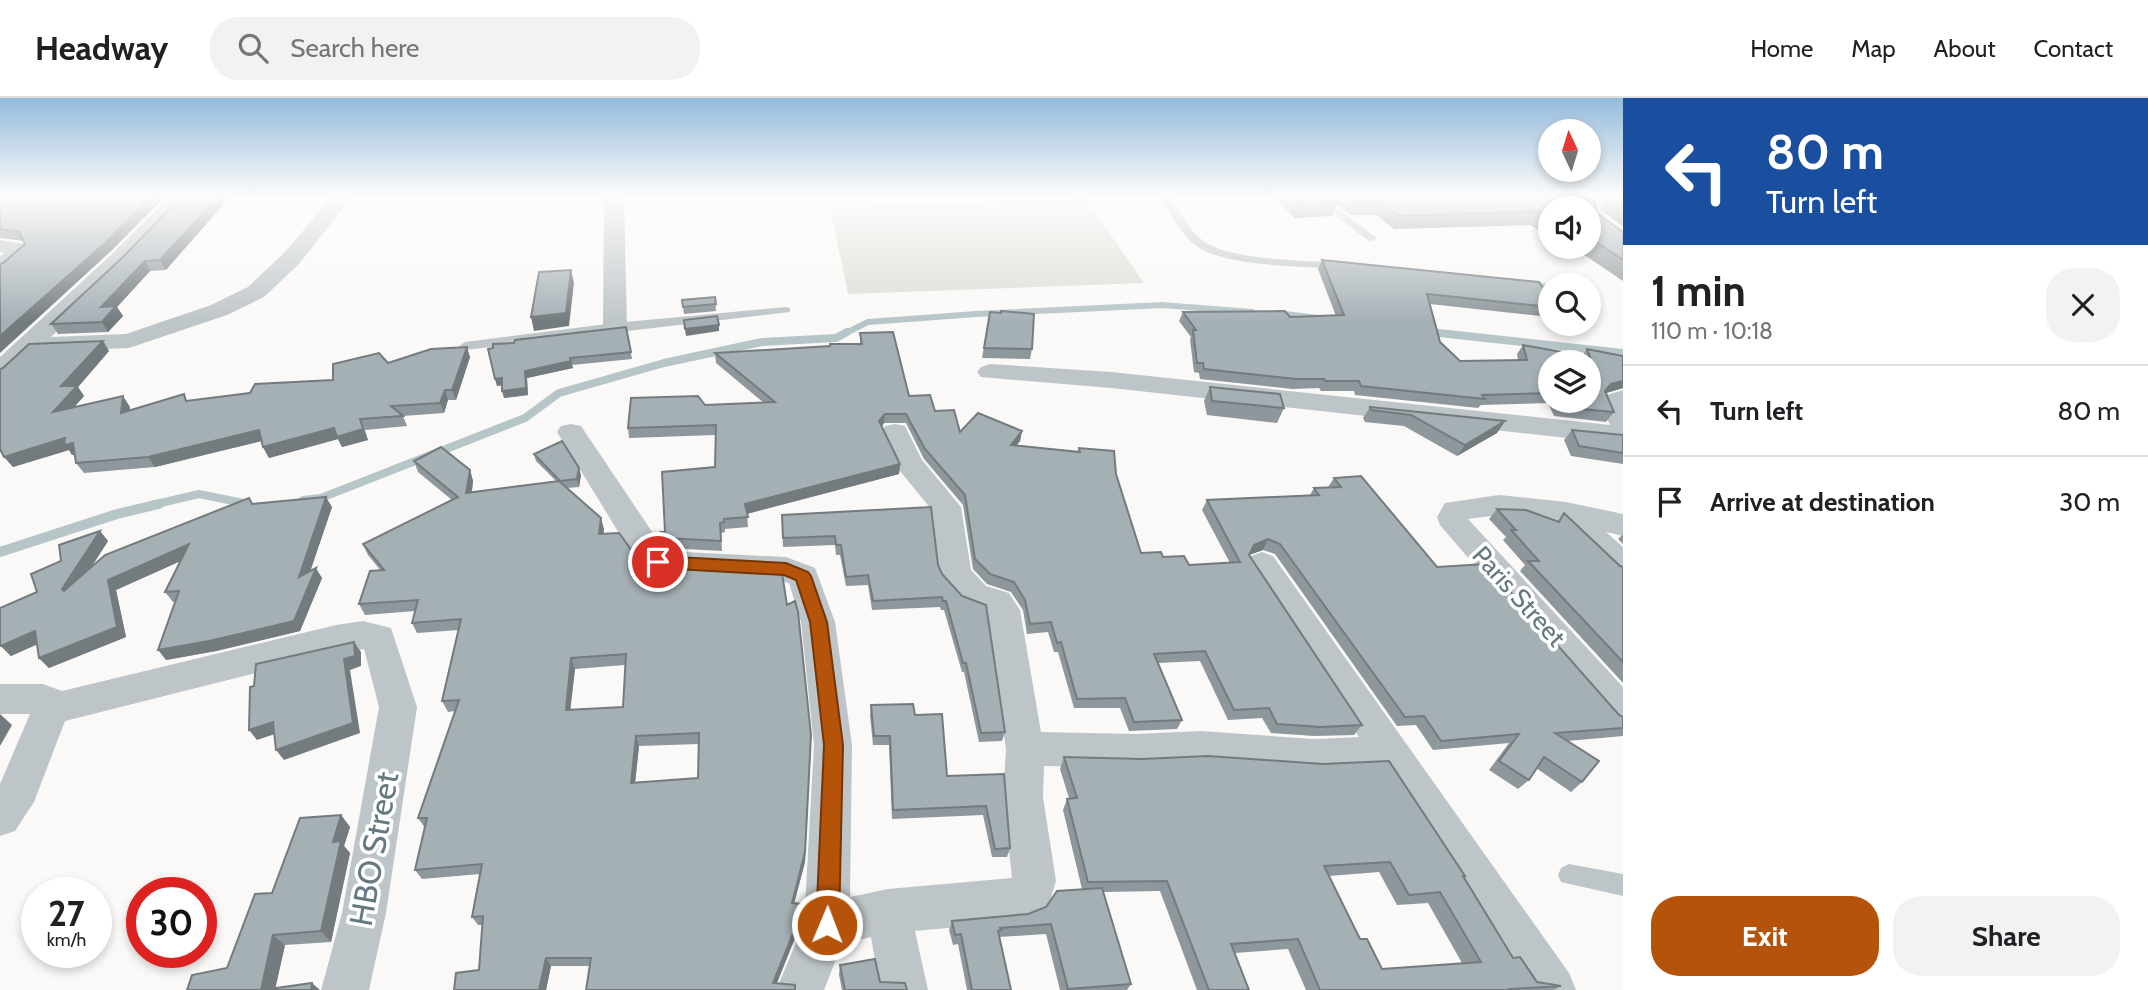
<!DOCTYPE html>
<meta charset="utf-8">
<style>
:root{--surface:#fff;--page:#f2f2f2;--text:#202124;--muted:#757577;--line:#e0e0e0;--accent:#b45309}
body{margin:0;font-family:Cabin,sans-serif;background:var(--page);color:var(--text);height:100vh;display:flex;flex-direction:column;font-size:26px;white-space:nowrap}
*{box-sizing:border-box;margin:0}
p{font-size:23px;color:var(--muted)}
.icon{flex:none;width:38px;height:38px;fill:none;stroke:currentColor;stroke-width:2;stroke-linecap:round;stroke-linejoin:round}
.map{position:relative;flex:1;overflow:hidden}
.side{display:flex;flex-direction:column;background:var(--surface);width:525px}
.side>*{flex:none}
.guide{background:#1a4fa0;color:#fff;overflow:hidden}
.needle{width:46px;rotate:356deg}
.controls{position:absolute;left:1538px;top:21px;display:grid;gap:14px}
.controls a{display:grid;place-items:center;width:63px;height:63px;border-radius:50%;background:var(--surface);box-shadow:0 4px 10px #0003;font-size:35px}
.speed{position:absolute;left:21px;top:779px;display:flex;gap:14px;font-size:35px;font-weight:700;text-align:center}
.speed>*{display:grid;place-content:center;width:91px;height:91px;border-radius:50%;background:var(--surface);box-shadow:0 4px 10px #0003;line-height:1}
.speed small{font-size:18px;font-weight:400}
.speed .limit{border:10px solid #d22;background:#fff;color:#111}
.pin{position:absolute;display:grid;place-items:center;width:60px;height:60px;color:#fff;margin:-30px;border:4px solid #fff;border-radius:50%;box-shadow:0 2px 7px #0007}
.me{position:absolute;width:77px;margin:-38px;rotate:1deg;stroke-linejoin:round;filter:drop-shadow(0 0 5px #0008)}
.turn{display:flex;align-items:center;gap:24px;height:147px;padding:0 28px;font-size:32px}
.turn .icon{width:91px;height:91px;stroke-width:2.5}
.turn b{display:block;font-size:49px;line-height:60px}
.round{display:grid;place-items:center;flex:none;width:74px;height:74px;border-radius:28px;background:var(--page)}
.head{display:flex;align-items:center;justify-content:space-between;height:119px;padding:0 28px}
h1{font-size:42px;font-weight:800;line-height:52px}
.primary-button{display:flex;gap:14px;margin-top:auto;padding:14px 28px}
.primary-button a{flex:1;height:80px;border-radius:28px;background:var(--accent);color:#fff;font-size:28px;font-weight:800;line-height:80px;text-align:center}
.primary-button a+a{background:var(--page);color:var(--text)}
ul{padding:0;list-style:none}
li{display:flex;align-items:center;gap:21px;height:91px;padding:0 28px;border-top:2px solid var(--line)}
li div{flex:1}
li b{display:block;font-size:26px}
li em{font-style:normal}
header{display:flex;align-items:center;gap:42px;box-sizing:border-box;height:98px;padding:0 35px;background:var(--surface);border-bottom:2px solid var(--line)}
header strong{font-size:33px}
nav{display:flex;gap:38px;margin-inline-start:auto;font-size:24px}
.search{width:490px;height:63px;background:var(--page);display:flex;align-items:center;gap:18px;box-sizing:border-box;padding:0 24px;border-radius:28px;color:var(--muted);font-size:26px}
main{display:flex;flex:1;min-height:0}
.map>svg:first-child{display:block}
</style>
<header>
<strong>Headway</strong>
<div class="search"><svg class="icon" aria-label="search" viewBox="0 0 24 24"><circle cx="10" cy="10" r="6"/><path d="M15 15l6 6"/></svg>Search here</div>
<nav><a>Home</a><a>Map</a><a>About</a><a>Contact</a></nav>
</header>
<main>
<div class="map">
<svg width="1623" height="892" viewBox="0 0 1623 892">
<rect width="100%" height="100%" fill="#faf9f7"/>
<path fill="#daded7" d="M1086 101 1144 185 848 196 830 109Z"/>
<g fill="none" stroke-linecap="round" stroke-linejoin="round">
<path stroke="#b6c5c7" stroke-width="6" d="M1277 215 1318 220
M1426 234 1447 236
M844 236 868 224 976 216 1162 207 1252 214"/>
<path stroke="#b6c5c7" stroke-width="8" d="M1430 234 1623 255
M303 402 321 400 525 320 559 295 664 265 762 244 836 240 847 234
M152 407 199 396 248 406"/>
<path stroke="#b6c5c7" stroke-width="10" d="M0 454 117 416 159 406"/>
<path fill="#bec5c8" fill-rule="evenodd" d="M1159 99H1169C1179 113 1188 130 1202 142 1228 163 1304 162 1339 165L1344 168 1339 171C1302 168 1224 169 1195 147 1180 135 1170 115 1159 99Z
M1311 99H1322L1378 141 1369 143Z
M1522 184 1550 186 1554 187H1550V192L1518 189 1516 187Z
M786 209 790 210V214L465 252 459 248 465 244 615 225Z
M1569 766 1623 776V798L1561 784 1558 777 1561 770Z"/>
<path fill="#bec5c8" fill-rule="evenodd" d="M169 99H190L128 166 51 239 126 236 211 207 248 189 283 156 332 99H352L299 166 264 199 227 217 129 250 35 254 9 278 0 281V259L112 156Z
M604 99H624L627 229 623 234H607L603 229Z
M1567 99H1623V108L1574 109 1567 107 1564 103Z
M0 142 25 146 29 155 8 173 0 174V158L5 155 0 154Z
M990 266 1111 274 1610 327 1600 304 1604 298 1623 292V346L1111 290 981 279 977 274 981 269Z
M571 326 581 328 665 453 786 459 815 470 835 524 852 647 850 799 888 791 1012 780 1003 699 1006 651 986 515 962 506 943 484 939 476 931 411 900 373 881 334 885 328 895 326 905 328 922 362 961 409 971 472 986 488 1009 495 1020 512 1041 634 1136 636 1201 633 1314 641 1359 639 1246 466 1251 458 1262 454 1273 458 1569 875 1576 892H1524L1380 672 1314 675 1201 667 1136 670 1044 668 1043 699 1056 783 1048 809 1040 817 1024 823 915 833 928 892H880L871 839 842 846 824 892H776L804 826 814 647 801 524 789 485 782 483 658 476 638 466 557 334 561 328Z
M1499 397 1566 404 1623 416V438L1606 434 1623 449V480L1612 476 1557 423 1499 417 1468 421 1623 589V630L1610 625 1440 427 1437 419 1445 405Z
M363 523 391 530 417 609 386 815 369 892H321L342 815 379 609 364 551 336 555 65 623 34 704 15 733 0 738V686L30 616H0V586H43L62 593 336 527Z"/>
</g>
<path fill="#8e979c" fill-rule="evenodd" d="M181 99 166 172 150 173 117 209 123 218 108 234 58 236 51 226 124 158Z
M1272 99H1595L1596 114 1623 134V183L1586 158H1576L1562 149H1589V110H1550V140L1531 127 1394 131 1376 117H1351L1337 107 1332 118 1295 120Z
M1608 99H1623V129L1600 111Z
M0 100 110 154 3 165 25 146 24 143 0 140Z
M1322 162 1550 199V219L1430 206 1440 244 1460 263 1518 262 1517 256 1523 247 1582 258 1587 251 1623 290 1606 295 1614 314 1606 324 1554 318 1548 305 1481 307 1478 310 1355 297 1354 293H1321L1319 290 1292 291 1200 281 1199 275 1194 274 1190 242 1191 239 1179 223 1183 214 1290 219 1336 218 1318 171ZM1550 264 1589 303H1550Z
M715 199 716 213 684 216 682 202Z
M990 214 1001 215 1032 251 1030 261 982 260Z
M626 229 632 261 572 267 573 270 527 280 528 297 504 300 502 287 497 288 493 250 514 245Z
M860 235 909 298 935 313 960 334 1022 333 1020 343 1017 347 1078 354 1079 350 1116 376 1141 455 1163 459 1189 467 1230 465 1202 412 1207 402 1310 397 1314 390 1328 389 1334 380 1437 469 1619 617 1623 619V638L1567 643 1582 684 1571 694 1536 670 1529 682 1518 691 1489 672 1509 645 1433 652 1416 627 1397 628 1275 456 1263 452 1249 457 1362 627 1354 637 1314 638 1271 635 1262 620 1228 622 1200 563 1158 565 1182 622 1177 631 1129 633 1120 610H1074L1058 554H1054L1048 534 1027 536 1023 512 1011 494 987 486 973 471 963 407 924 361 906 325H884L882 328 900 366 899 376 747 416 748 429 725 431V434L721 435 722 453 666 450 662 444 661 434H665L715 369V337L629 340 628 330 705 307 764 305 716 265 715 255 860 246Z
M103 243 109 253 78 289 84 298 74 309H130L129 312 333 282 388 265 470 259 456 302H448L444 315 403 318 407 328 365 332 368 342 342 349 338 341 269 360 263 349 262 343 155 369 84 375 76 365 75 357H72L69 352 13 369 0 353V271Z
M1210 289 1284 310 1277 325 1207 317 1204 303Z
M1370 309 1505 323 1497 335 1457 358 1404 328 1365 324 1363 320Z
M1572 332 1623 337V366L1571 358 1564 342Z
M534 356 581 377 579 389 567 390 604 431 603 436 635 457 811 647 805 764 794 805 802 806 801 825 777 885 795 887V892H586L589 868H551L546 892H454L479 872 483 827H478L472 819 480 776 422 781 415 772 425 730 418 720 455 613 448 614 442 603 459 532 417 535 412 525 415 513 365 517 359 506 381 473 368 457 363 446 452 402 418 374 414 363 470 372 473 383 472 394 556 383 536 363ZM625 567 623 609 570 612 575 571ZM699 646 698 680 635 684 639 648Z
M252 406 332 409 310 473 322 480 300 533 216 553 166 562 175 504H173L165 494 181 463 116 492 126 539 49 570 39 560 37 546 11 558 1 548 37 494 61 463 100 433 108 443 92 468Z
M1497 411 1558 423 1564 415 1620 468 1623 469V585L1520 473 1525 467 1503 442 1506 439 1489 421Z
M782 417 938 467 1005 634 1002 643 979 644 964 574H962L944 512H941L940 509 872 512 868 487 846 488 840 457H836L835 447 783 449Z
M1623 436V446L1618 441Z
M871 607 915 617 947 678 1004 676 1010 750 1007 759H992L983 717 892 721 889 647H873L870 617Z
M1064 659 1465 778 1464 779 1513 860 1537 884 1561 888 1554 892H1306L1288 851 1235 855 1249 892H1197L1160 793 1103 794 1131 886 1127 892H1060L1046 836 999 839 1011 892H967L958 846 953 847 949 832 952 823 1028 816 1046 809 1082 791 1063 712 1067 701 1069 700 1060 671ZM1379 774 1397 807 1428 805 1462 865 1382 871 1360 841 1329 778Z
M341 717 350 729 344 748 350 755 331 844 285 847 275 890 311 892H187L227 870 272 795Z
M840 867 880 884 907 892H842L839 877Z"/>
<path fill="#747b7f" d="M151 99H165L110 154 0 255V238Z
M218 99H230L166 172 160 162Z
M145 163 150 173 117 209 123 218 108 234 102 224 101 209Z
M571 172 574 185 569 228 534 233 531 219Z
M719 227V233L686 238 685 231Z
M103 243 109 253 78 289 84 298 61 324 53 314 61 288Z
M467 249 470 259 456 302 452 292Z
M571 263 573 270 527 280 528 297 504 300 502 293 525 273Z
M502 280 504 287 497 288 495 281Z
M1623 283V290L1603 296 1611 286Z
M445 292 448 302 444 315 440 305Z
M123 298 130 309 128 325 121 315Z
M885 316 884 325 879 333V323Z
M360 321 368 342 342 349 338 341 269 360 263 349 334 330Z
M1505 323 1497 335 1457 358 1465 347Z
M259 332 265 342 155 369 148 359Z
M1022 333 1020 343 1009 357 1011 347Z
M65 340 73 345 81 355 72 357 69 352 13 369 4 359Z
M900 366 899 376 746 416 745 406Z
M579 370 581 377 579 389 577 381Z
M470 372 473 383 470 406 466 395Z
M326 399 332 409 305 489 299 479Z
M601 420 604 431 602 447 599 436Z
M100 433 108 443 71 501 62 491Z
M1268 441 1263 452 1249 457 1254 447Z
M189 446 196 456 116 492 126 539 49 570 39 560 108 482Z
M316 470 322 480 300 533 216 553 166 562 158 552Z
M35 533 45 543 11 558 1 548Z
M354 544 361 554V568L350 572 360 635 284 662 276 652 344 561Z
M571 560 575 571 569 623 566 612Z
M0 616 12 627 0 648Z
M273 624 281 634 257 642 249 632Z
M811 637 805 764 792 814V805Z
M636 638 639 648 634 695 631 685Z
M341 717 350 729 344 748 350 755 331 844 321 833 333 744Z
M802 806 801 825 774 892 773 885Z
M273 837 285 847 275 892H261Z
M546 860 551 868 546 892H539Z
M312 885 320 892H311Z"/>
<path fill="#a5b0b5" stroke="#747b7f" stroke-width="2" fill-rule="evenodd" d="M151 99 105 145 0 238V166L3 165 25 146 19 134 0 131V100Z
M181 99H218L160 162 145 163 101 209 116 208 102 224 51 226 124 158Z
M1292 99H1330L1338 105 1300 106Z
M1350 99H1595L1596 114 1623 134V162L1596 144H1589V110H1550V121L1539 113 1400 118 1382 104H1357Z
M1611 99H1623V108Z
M1322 162 1539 184 1550 199V209L1427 196 1440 244 1460 263 1527 262 1523 247 1590 259 1587 251 1623 258V283L1611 286 1605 293 1614 314 1561 309 1558 303H1589V264H1550V295L1482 297 1485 301 1361 288 1359 283H1325L1324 281H1296L1204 271 1203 265H1197L1193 232H1196L1183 214 1285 213 1290 219 1344 217Z
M571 172 566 215 531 219 539 174Z
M715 199 716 206 683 209 682 202Z
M1001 213 1034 216 1032 251 984 250 990 214 1001 215Z
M717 218 719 227 685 231 684 222Z
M626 229 631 254 570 260 571 263 525 273 526 290 502 293V280L495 281 488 251 493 250V246L514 245 515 242Z
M893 234 909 298 930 297 935 313 954 312 960 334 978 315 1022 333 1011 347 1080 354 1079 350 1114 353 1116 376 1141 455 1161 454 1163 459 1184 458 1189 467 1240 464 1207 402 1319 397 1314 390 1341 389 1334 380 1361 378 1437 469 1486 466 1619 617 1623 619V630L1555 635 1599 663 1582 684 1544 659 1529 682 1499 663 1519 636 1441 643 1424 618 1405 619 1280 446 1268 441 1254 447 1249 457 1362 627 1321 629 1277 626 1269 610 1234 612 1205 553 1154 556 1182 622 1134 624 1125 600 1077 601 1061 544 1057 545 1051 524 1030 526 1025 502 1014 484 990 476 975 461 965 397 925 351 906 316H885L879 323 900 366 745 406 748 419 724 421V424L720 425 721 443 665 440 661 434H665L662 374 715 369 716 327 628 330 631 300 698 298 705 307 775 304 715 255 830 248V246H862L860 235Z
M103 243 61 288H77L53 314 123 298 121 315 184 296 186 303 250 295 255 286 333 282V266L379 255 388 265 431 251 467 249 452 292H445L440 305 391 308 403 318 360 321 363 331 337 339 334 330 263 349 259 332 148 359 76 365 73 345 64 347 65 340 4 359 0 351V271L3 270 29 246Z
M1210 289 1280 296 1284 310 1212 303Z
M1370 309 1505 323 1465 347 1411 317 1371 312Z
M1572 332 1623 337V355L1579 348Z
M562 343 579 370 577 381 560 383 534 356Z
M441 349 470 372 466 395 559 383 601 420 599 436 619 435 635 457 655 467 782 475 787 507 795 503 798 514 811 637 805 754 792 805 802 806 801 816 773 885 795 887V892H586L591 860H546L539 892H454L456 875 479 872 483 818 472 819 482 766 415 772 427 720H418L459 602 442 603 461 521 412 525 418 502 359 506 370 473 384 472 363 446 458 399 414 363ZM626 556 623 609 566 612 571 560ZM699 635 698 680 631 685 636 638Z
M326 399 299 479 316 470 294 523 209 543 158 552 179 493 165 494 189 446 108 482 117 529 39 560 35 533 1 548 0 545V510L37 494 31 476 61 463 59 447 100 433 62 491 64 493 105 457 249 400 252 406Z
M931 409 938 467 942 476 962 498 986 507 1005 634 981 635 966 565H963L946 503H943L942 499 873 503 868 477 846 479 841 447H836L835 438 783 440 782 417Z
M1497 411 1526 412 1559 424 1564 415 1620 468 1623 469V564L1528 463H1539L1511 432H1516Z
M354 544 355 558 344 561 353 625 276 652 273 624 249 632 250 589 254 588 256 566Z
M913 606 915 617 942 616 947 678 1004 676 1010 750 995 751 986 708 893 712 890 638H874L871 607Z
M1208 658 1323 666 1389 663 1465 778H1463L1513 860 1520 859 1537 884 1561 888 1510 891 1511 892H1320L1298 841 1231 846 1249 892H1209L1167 783 1088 784 1067 701 1077 700 1064 659 1142 661ZM1390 764 1409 797 1440 794 1481 864 1382 871 1367 841H1360L1324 768Z
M341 717 333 744 341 743 321 833 273 837 261 892H187L192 877 227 870 255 796 272 795 300 720Z
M1102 790 1131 886 1068 891 1051 826 1000 830 1001 832 998 833 1011 892H972L961 836 955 837 952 823 1028 816 1046 809 1057 793Z
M875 861 880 884 905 885 907 892H845L840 867Z
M312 885 311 892H262Z"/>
<linearGradient id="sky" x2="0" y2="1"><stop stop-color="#94bbdb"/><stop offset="0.44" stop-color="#fdfcfb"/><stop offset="1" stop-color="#fdfcfb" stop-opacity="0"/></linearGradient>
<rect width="1623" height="224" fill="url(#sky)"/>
<path fill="#b45309" stroke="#753606" stroke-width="2" d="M658 458 786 465 808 474 811 478 827 524 843 647 839 827 835 835 827 838 819 835 816 827 824 647 810 524 796 482 784 477 658 470 650 464Z"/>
<g text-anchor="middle" stroke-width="7" stroke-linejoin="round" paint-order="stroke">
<g font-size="26" fill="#657982" stroke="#fff">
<text transform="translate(1519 498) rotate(48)" y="9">Paris Street</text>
</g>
<g font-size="32" fill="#657982" stroke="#fff">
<text transform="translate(374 751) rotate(-80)" y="11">HBO Street</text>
</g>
</g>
</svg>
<div class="controls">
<a><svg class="needle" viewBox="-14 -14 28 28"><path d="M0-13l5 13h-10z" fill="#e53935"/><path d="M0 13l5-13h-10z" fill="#757577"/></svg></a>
<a><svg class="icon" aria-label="sound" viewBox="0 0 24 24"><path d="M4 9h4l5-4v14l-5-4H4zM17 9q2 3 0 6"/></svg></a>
<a><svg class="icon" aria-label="search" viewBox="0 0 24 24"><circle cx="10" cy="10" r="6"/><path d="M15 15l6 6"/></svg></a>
<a><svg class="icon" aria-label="layers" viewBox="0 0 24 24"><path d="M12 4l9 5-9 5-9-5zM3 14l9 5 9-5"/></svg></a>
</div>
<div class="speed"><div>27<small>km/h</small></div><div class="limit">30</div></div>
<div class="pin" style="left:658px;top:464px;background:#d93025"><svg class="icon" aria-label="arrive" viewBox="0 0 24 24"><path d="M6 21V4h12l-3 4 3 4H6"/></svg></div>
<svg class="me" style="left:827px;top:827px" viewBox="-20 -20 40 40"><circle r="17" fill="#b45309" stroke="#fff" stroke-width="3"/><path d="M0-11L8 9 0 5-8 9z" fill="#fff"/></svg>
</div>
<section class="side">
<div class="guide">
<div class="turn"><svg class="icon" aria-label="left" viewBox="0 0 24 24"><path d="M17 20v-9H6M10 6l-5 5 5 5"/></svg><div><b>80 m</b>Turn left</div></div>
</div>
<div class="head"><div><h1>1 min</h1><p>110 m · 10:18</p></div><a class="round"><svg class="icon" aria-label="close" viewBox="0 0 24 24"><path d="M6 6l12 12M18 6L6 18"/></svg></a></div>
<ul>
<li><svg class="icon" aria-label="left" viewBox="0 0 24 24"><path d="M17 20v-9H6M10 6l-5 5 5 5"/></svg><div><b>Turn left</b></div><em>80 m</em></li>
<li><svg class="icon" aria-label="arrive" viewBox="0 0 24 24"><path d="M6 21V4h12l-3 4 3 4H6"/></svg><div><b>Arrive at destination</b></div><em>30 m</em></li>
</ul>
<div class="primary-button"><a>Exit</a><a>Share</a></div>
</section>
</main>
